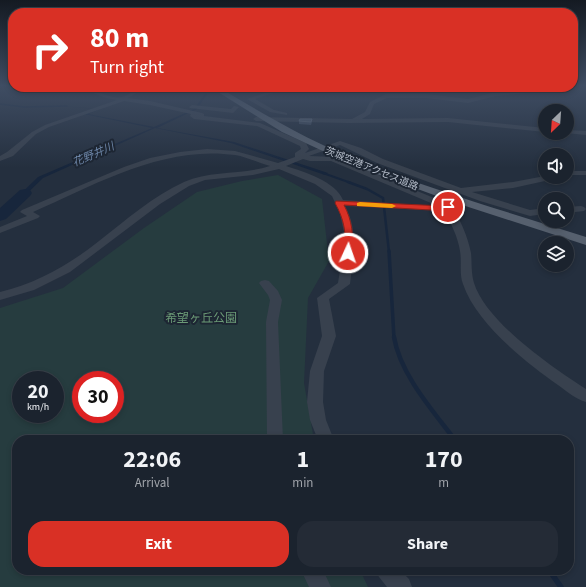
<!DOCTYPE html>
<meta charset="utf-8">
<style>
:root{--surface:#1b232e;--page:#242b36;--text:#f1f3f6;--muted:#a0a4aa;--line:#39404a;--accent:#d93025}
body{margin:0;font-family:"Source Sans 3","Noto Sans JP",sans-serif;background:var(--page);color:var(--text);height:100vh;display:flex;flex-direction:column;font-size:15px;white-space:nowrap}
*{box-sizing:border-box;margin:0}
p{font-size:13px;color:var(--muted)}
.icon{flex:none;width:22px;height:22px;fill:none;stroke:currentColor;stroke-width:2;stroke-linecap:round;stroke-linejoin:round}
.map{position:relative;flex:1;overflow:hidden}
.side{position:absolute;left:12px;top:435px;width:562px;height:140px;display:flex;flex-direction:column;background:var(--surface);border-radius:16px;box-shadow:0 2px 6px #0003,0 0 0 1px var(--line)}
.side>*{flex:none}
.hud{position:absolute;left:8px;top:8px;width:570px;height:84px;border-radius:16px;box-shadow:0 2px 6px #0003,0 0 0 1px var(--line);background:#d93025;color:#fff;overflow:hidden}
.needle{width:26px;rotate:205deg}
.buttons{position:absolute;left:538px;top:104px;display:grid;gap:8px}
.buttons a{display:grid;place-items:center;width:36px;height:36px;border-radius:50%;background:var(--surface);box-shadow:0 2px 6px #0003,0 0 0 1px var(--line);font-size:20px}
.speed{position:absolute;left:12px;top:371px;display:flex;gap:8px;font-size:20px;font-weight:700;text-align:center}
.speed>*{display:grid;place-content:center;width:52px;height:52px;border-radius:50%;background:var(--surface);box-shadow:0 2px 6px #0003,0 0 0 1px var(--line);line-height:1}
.speed small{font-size:10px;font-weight:400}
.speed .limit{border:6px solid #d22;background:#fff;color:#111}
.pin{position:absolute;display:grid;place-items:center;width:34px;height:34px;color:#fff;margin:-17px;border:2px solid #fff;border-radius:50%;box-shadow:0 1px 4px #0007}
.me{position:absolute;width:44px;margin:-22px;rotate:3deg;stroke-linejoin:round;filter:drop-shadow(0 0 3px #0008)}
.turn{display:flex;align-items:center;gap:14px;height:84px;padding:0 16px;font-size:18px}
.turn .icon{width:52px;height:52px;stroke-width:2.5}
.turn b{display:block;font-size:28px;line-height:34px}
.eta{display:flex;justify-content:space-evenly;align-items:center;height:68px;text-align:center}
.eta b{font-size:24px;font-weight:700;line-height:28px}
.cta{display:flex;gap:8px;margin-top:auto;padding:8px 16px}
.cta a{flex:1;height:46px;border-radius:16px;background:var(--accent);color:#fff;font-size:16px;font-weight:700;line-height:46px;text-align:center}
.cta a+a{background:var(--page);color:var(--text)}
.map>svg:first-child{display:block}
</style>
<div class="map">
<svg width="586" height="587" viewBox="0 0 586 587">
<rect width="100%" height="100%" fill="#242f3e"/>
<path fill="#263c3f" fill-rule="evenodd" d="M278 175 322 199 329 261 308 298 304 383 314 440H17V570H360L368 587H0V308L63 288 144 228 197 192 242 181ZM21 380H55V414H21ZM81 380H115V414H81Z"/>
<path fill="#17263c" d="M210 87H212L197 109 157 128 234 142 328 173 325 175 231 143 155 128 43 178 8 212 3 211 38 177 152 128 84 114 96 109 61 106 100 109 88 114 154 127 194 109Z"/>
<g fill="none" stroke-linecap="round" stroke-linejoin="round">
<path stroke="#17263c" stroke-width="1.5" d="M0 104 24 107 67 106"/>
<path stroke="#17263c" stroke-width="2" d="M323 173 351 183"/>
<path stroke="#17263c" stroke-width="2.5" d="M348 182 367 189 383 198 389 252"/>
<path stroke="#17263c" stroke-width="3.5" d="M389 251 394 338"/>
<path stroke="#17263c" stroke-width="4.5" d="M394 337C400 374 433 411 455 440"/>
<path stroke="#17263c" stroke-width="5.5" d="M549 570 561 587"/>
<path fill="#17263c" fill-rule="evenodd" d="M25 189 30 190 32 193 30 196 6 219 0 221V208L20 190Z"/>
<path fill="#38414e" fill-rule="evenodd" d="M78 87C92 87 110 100 122 97 131 95 136 87 146 87L128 98 150 101 202 113 204 114V116L260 123 306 143 309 149 305 153 340 141 361 148 383 159 461 188 513 182 545 176 555 177 554 179 513 188 472 192 530 210 545 208V214L530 216 480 201 377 163 340 145 309 156 335 157 451 205C460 219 468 237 471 253 472 263 471 273 474 283 486 322 553 368 586 389V402C576 399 566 391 558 385 525 362 476 323 463 284 459 274 462 262 460 251 458 237 451 224 445 211L345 206C359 231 353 257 350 284L329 299 336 336 324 371 323 402 326 420 334 440H318L310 420 307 402 310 371 322 336 317 298 338 283 345 237 340 214 332 196 315 184 279 169 253 175 205 180 189 186 160 204 70 272 34 290 0 300V292C37 283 69 265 99 241 126 220 153 196 184 182 211 170 242 175 270 166 259 163 247 157 235 155 164 145 96 184 33 212L40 216 38 218 0 233V227L27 216 20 212 22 210 124 167 150 158 180 152 207 149 235 151 278 163 295 157V153L301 149 300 146 257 126 194 119 190 116 191 114 150 105 124 101 49 127 36 134 13 156 0 161V156L7 152 32 132 45 125 117 100 106 98ZM303 159 310 161H331L438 206 343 200C335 181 305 172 286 166Z
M283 87H291L255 99 274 110 287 113V115L270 112 247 99Z
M525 90 527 91V93L496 96 468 103 426 98H387L374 104 370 114 362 119 448 118 545 128V132L448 122 348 123 256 121 253 119 256 117 352 119 365 112 370 102 386 94H426L468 99 496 92Z
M192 105 231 109 234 106 239 107 233 113 190 108 189 107Z
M567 130 586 131V135L565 133H567Z
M567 171H586V175H567Z
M581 206 584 207 586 209 584 211 567 213V207Z
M265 280 269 281 278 291 282 300 278 322 283 440H267L266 322 270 300 268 295 259 283 261 281Z
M301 570H323L331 587H309Z
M375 570H400L409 579 412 587H387L379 577Z"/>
<path fill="#56606e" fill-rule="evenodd" d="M210 87H218C265 115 311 142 362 162 435 191 511 213 586 237V245L453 202 355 166 282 132Z"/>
</g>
<path fill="#3f4b5c" d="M312 119V122L311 125 299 124V121Z"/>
<path fill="#4b5868" stroke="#5c6777" d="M300 119H312L311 122 299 121Z"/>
<linearGradient id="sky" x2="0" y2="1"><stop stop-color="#141a22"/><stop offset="0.51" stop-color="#3f4d63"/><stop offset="1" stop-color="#3f4d63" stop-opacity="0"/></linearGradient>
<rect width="586" height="168" fill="url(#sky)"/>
<path fill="#d93025" stroke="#8d1f18" d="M336 201 444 206 448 205H450L452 209 448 211 344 205C352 220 354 236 352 253L348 255 344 253C347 234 344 219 335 203Z"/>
<path fill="#f59e0b" d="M360 202 392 204 396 206 392 208 357 206V203Z"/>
<g text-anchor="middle" stroke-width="4" stroke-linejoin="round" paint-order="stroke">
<g font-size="10" fill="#b4bcc9" stroke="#1d2633">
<text transform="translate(372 168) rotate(22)" y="4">茨城空港アクセス道路</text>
</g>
<g font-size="11" font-style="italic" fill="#6d86a8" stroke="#1d2633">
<text transform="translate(93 154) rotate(-24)" y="4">花野井川</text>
</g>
<g font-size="12" fill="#6b9a76" stroke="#1d2633">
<text x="201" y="322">希望ヶ丘公園</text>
</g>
</g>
</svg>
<div class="buttons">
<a><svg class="needle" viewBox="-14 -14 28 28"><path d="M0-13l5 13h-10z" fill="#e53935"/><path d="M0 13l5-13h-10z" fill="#a0a4aa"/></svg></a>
<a><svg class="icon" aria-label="sound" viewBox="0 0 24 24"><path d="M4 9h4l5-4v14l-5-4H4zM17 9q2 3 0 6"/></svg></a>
<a><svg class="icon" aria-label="search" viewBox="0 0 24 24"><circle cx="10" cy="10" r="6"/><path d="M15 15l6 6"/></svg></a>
<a><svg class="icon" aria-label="layers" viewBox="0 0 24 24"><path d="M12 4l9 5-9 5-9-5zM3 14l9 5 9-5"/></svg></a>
</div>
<div class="speed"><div>20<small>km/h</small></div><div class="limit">30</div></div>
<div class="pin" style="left:448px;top:207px;background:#d93025"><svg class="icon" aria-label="arrive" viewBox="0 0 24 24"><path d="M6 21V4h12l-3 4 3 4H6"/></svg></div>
<svg class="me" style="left:348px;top:253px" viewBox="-20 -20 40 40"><circle r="17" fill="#d93025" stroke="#fff" stroke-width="3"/><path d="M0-11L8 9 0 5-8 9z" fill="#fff"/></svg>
<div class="hud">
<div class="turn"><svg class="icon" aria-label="right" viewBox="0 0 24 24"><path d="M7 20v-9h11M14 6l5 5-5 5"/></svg><div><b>80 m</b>Turn right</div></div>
</div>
<section class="side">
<div class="eta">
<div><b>22:06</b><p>Arrival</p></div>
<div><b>1</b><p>min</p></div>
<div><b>170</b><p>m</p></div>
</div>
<div class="cta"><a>Exit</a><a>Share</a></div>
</section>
</div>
